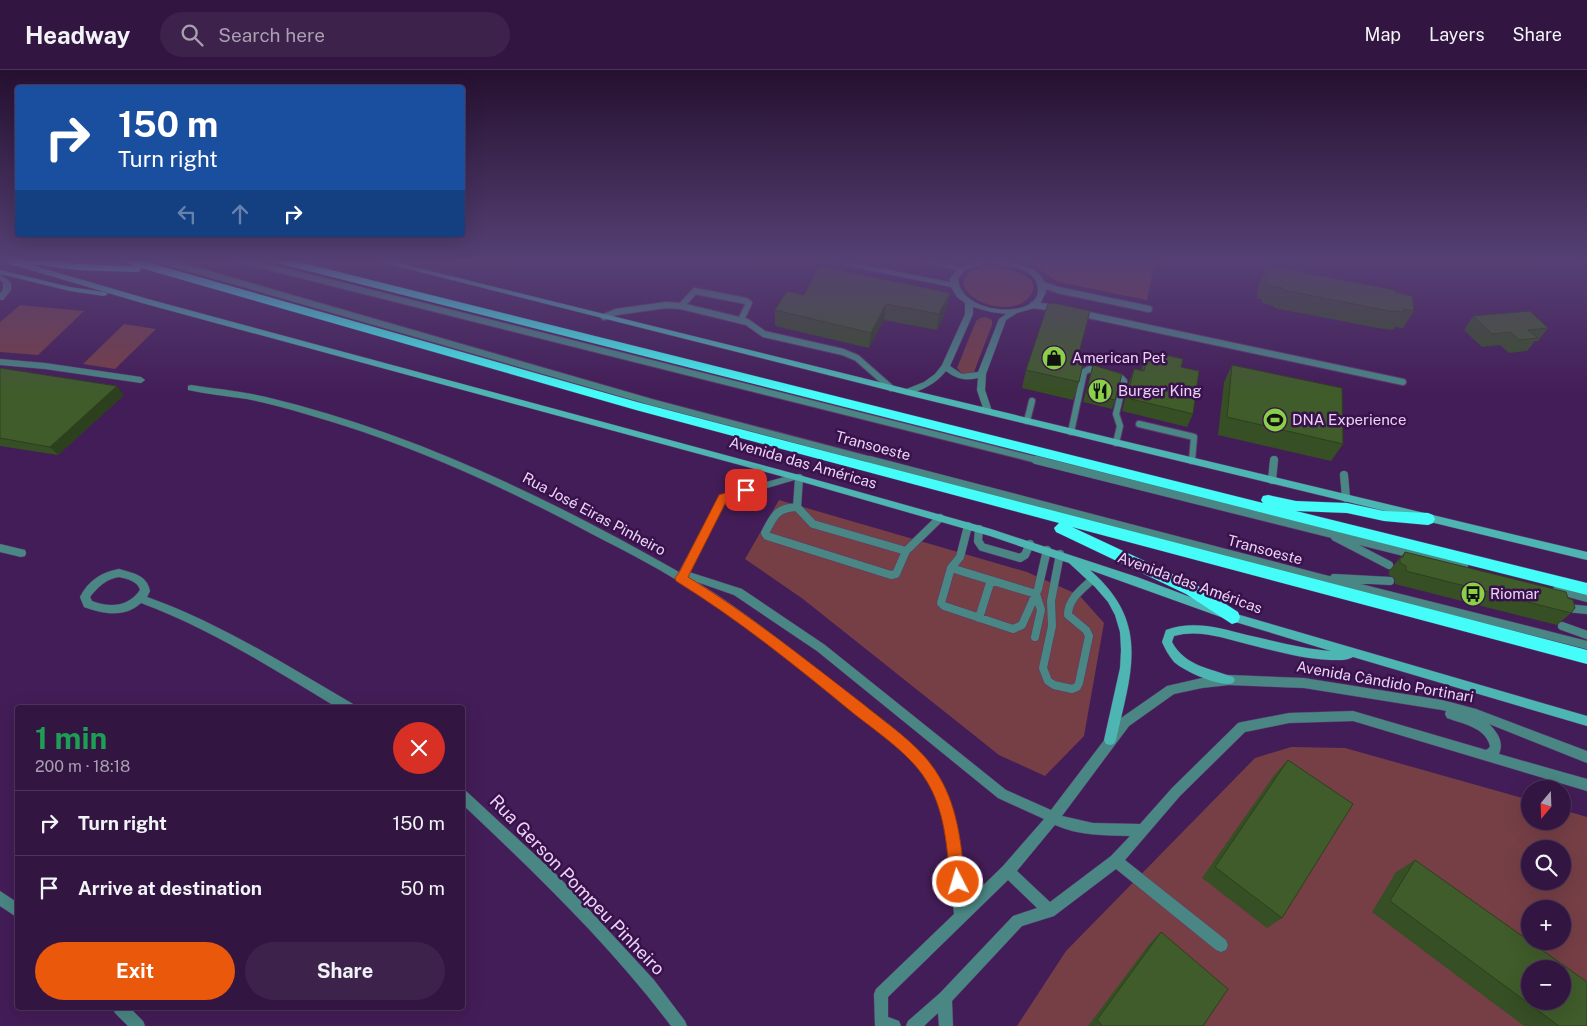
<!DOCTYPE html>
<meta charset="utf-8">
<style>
:root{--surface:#321641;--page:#3d234c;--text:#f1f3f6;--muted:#a89fb1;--line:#4d355a;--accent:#ea580c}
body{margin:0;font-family:"Public Sans",sans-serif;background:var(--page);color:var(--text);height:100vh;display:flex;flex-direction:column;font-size:19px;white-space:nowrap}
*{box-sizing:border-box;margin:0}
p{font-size:16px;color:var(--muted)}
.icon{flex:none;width:28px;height:28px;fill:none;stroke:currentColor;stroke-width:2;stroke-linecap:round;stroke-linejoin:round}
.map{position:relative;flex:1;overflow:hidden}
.details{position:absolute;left:15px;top:635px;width:450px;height:305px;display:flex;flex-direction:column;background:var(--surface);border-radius:5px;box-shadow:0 5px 20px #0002,0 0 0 1px var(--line)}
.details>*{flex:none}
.top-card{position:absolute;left:15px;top:15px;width:450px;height:152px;border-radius:5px;box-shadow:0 5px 20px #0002,0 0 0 1px var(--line);background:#1a4fa0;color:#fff;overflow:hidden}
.needle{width:32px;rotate:199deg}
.buttons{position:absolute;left:1521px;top:710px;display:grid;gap:10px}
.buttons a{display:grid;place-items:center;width:50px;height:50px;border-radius:50%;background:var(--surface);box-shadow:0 5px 20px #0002,0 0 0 1px var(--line);font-size:25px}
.pin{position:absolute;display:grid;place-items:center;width:42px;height:42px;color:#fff;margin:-21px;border-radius:10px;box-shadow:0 2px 8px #0006}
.me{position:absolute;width:55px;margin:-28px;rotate:355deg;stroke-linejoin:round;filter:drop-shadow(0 0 4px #0008)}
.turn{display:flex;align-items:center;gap:18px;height:105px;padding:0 20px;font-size:22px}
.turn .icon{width:65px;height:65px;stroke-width:2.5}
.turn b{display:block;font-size:35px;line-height:42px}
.lanes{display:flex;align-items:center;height:48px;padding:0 20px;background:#0003;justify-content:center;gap:25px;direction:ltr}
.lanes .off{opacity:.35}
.round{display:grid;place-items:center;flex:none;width:52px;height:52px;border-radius:26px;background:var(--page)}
.summary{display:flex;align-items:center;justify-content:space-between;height:85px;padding:0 20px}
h1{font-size:30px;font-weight:700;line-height:38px;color:#1e9e55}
.action{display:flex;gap:10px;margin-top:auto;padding:10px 20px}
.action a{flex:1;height:58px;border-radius:30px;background:var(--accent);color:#fff;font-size:20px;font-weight:700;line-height:58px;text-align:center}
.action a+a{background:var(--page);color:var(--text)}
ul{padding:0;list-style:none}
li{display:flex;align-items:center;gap:15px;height:65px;padding:0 20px;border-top:1px solid var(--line)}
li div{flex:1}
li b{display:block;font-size:19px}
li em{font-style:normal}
header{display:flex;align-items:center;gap:30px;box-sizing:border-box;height:70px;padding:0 25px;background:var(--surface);border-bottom:1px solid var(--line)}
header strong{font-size:24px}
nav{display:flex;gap:28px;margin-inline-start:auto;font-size:18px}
.search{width:350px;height:45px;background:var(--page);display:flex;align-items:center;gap:12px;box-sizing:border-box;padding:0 18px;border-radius:28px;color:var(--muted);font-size:19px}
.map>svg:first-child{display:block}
</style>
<header>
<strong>Headway</strong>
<div class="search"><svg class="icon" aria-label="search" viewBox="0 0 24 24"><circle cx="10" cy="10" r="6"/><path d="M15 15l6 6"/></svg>Search here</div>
<nav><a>Map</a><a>Layers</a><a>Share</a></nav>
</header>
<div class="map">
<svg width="1587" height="956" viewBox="0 0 1587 956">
<rect width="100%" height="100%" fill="#431d57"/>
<path fill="#763f46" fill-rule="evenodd" d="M1020 189H1155L1147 230 1058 212 1031 193Z
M986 196C999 196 1049 205 1029 227 1014 246 971 236 963 214 965 202 975 199 986 196Z
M20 235 84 241 38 285 0 282V252Z
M986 247 992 250V255L974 302 970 305H963L957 298 976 251 980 248Z
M124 254 156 259 115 299 83 294Z
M779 430 1027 502 1079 525 1104 553 1084 666 1045 706 999 685 803 529 745 489Z
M1291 677 1345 678 1530 730V751H1562L1563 740 1587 747V956H1017L1066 881 1255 688ZM1530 779H1562V811H1530ZM1530 839H1562V871H1530ZM1530 899H1562V931H1530Z"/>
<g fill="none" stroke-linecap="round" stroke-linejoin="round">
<defs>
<path id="lane-far1" d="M157 189 651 332 875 391
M237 189 1041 391
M1041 214 1058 220 1149 239
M1033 235 1055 238
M681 236 695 221 746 231 749 233 741 250
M1079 243 1403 312
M604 247 616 242 666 235 681 236 747 252 764 264 843 282 857 288 891 318
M1111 305 1120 307 1124 311 1116 344 1120 356 1116 373
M1027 351 1032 331
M1139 354 1194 367 1192 391
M1071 362 1084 302 1089 299 1100 302"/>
<path id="lane" d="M870 390 1317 507 1587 575
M1036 390 1464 497
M1344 405 1346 428
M799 408 797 437 813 454 906 481 940 448
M1272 410 1274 390
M797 437C776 438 774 446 765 463L767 466 891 505 896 504 906 481
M968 456 960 487 951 498 941 533 944 536 1013 559 1022 555 1038 519 1047 480
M979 459 978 471 982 477 1020 488 1025 485 1030 474
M1335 467 1389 495
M1060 484 1051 531 1052 556 1043 598 1048 611 1054 615 1072 619 1077 617 1079 613 1089 566 1086 560 1068 545C1068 529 1082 519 1093 509
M951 498 1036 524 1041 540 1035 567
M1334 508 1390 511
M1557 520 1587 528
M1567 538 1587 540
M979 548 991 510
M1562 556 1587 565"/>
<path id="street" d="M912 189H927L961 197 982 189 1011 192 1033 199 1040 205 1045 213 1046 222 1041 232 1035 238 1017 243 1006 250 986 304 985 320 992 341 991 343H985L984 341 977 320 978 308C966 311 956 309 946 301 936 314 922 320 907 325L903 322 904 320 924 312 935 304 942 295 965 244V233L957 227 951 217 848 196 844 194 848 192 950 212V209L957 200ZM984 193C1001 194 1038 196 1038 220 1038 226 1034 232 1028 235 1007 246 960 237 958 209L965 200ZM973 237 991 242 1006 244 999 249 978 302 962 304 950 296 973 244Z
M0 204 11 213V220L3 230H0V223L3 220V213L0 210Z
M0 289 45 293 141 307 145 310 141 313 45 299 0 295Z
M191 315C216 319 241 321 266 327 412 362 549 428 679 502L720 425 795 404 798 405 800 407 798 409 726 430 689 502 742 519 825 575 1006 720 1051 740 1121 648 1167 616 1202 608 1229 605 1304 608 1442 630 1476 639 1587 681V693L1489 654C1498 663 1504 672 1499 684L1587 709V721L1353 651 1289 653 1245 662 1180 726 1125 790 1226 870 1228 875 1226 880 1221 882 1216 880 1116 799 1054 846 1022 856 952 931 953 956H939L938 943 924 956H906L908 951 940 923 1013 846 1037 838 1008 810 888 927V947L899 951 901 956H875L874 924 876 919 954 844C950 799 951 749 926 709 902 671 854 642 819 614 781 583 742 552 700 525 666 502 629 483 592 464 502 416 408 373 309 345 289 339 268 333 247 329 227 326 207 324 188 320V316ZM697 512 734 525 817 581 998 728 1044 749 1003 796 966 832C963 794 961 753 944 717 921 672 876 646 838 616 792 580 747 543 697 512ZM1229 615 1304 618 1442 640 1446 641 1445 644 1447 648C1463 654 1485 657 1490 676L1489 678 1486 680 1353 641 1289 643 1242 652 1238 653 1172 718 1140 754 1093 753 1062 746 1129 656 1174 624 1202 618ZM1055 755C1079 766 1104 765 1130 766L1111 786 1050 832 1017 801Z
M0 474 25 480 26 483 25 486 21 487 0 482Z
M119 499C133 503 147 505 150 521L147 527C220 553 286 595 353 634L355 638H338C275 600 211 559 141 533 125 548 103 544 84 537L80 527C88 511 101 502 119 499ZM119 507C127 509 138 511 140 520 128 537 110 538 92 531L90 527C98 517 106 509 119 507Z
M462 719 466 721 559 807 654 910 685 951 687 956H671C610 875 536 804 462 734Z
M0 821 18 833V848L0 836Z
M113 938H130L143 951 145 956H128L115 943Z"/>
<path id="secondary" d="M0 189H11L148 229 799 405 991 459 1137 507 1233 543 1587 646V656L1353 587C1347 591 1338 590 1331 590 1302 589 1275 581 1247 574 1223 568 1199 559 1174 566L1172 572C1185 596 1209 598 1233 607L1235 610 1233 613C1221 618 1184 601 1174 592 1169 586 1165 579 1162 572L1166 560C1194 550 1219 558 1247 565 1274 571 1302 579 1331 581L1232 551 1090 500C1151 553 1131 602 1116 670L1114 674 1110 675 1106 674 1104 670 1120 598 1121 580 1120 562 1115 545 1108 532 1095 517 1069 493 990 466 799 411 142 233 0 191Z
M369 189H382L907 319 1587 482V490L907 325Z
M0 200 70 217 104 222 108 224 104 226 70 221 0 204Z"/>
<path id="highway" d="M45 189 77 194 134 196 118 189H136L637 332 1587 580V594L1072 457 1198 516 1238 542 1240 547 1238 552 1232 554 1186 524 1056 462 1054 458 1059 453 636 340 141 198 140 201 136 202 77 200 41 195 15 196 9 193 15 190Z
M268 189H287L1263 433 1261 430 1263 426 1268 425 1296 431 1347 433 1384 441 1428 443 1433 445 1435 449 1433 453 1428 455 1384 451 1347 443 1296 441 1587 513V525L269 191Z"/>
</defs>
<use href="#lane-far1" stroke="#5e3a70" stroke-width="8"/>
<use href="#lane" stroke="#5e3a70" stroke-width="9"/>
<use href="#street" stroke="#5e3a70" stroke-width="1"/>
<use href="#secondary" stroke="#5e3a70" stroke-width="1"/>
<use href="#highway" stroke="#5e3a70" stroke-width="1"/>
<use href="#lane-far1" stroke="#498684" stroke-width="6"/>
<use href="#lane" stroke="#498684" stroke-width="8"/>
<use href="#street" fill="#498684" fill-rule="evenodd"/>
<use href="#secondary" fill="#4db6b3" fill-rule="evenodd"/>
<use href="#highway" fill="#44fcf8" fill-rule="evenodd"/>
</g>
<path fill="#374f24" d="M1573 189H1587V197Z
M1276 197 1395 222 1414 241 1403 258 1395 257 1393 260 1378 258 1274 238V236L1262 233V230L1257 228 1258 215 1266 198 1275 199Z
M804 225 947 239 937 260 884 250 869 278 775 256V240Z
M1473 246 1548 258 1538 271H1535L1527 281 1509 283 1500 275 1482 277 1464 260Z
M1148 281 1181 297 1193 344 1187 357 1122 341 1129 312 1134 299 1141 300 1143 295Z
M1079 283V312L1073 330 1022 318 1026 300Z
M1093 295 1115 330 1112 339 1083 332Z
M1232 295 1343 374 1331 391 1218 365 1224 312Z
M0 298 124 325 58 385 0 376Z
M1405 482 1571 543 1557 555 1395 514V509L1389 505V501Z
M1288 690 1282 848 1267 858 1202 808 1275 704Z
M1415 790 1587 956H1524L1372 842 1396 802Z
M1161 862 1203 956H1088L1150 873Z"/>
<path fill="#2d401d" d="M950 223 947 239 937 260 939 244Z
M886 234 884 250 869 278 871 263Z
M117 316 124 325 58 385 50 377Z"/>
<path fill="#405c2a" stroke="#2d401d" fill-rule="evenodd" d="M819 196 950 223 939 244 886 234 871 263 775 240 787 221 804 225Z
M1276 197 1395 220V222L1412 226 1414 241 1403 239 1404 242 1389 241 1283 220V218L1270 216V213L1266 211V198L1276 200Z
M1054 233 1090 241 1079 283 1085 284 1079 312 1026 300 1048 234Z
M1530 241 1548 258 1528 260 1538 268 1519 270 1511 262 1492 264 1473 246Z
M1148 281 1183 289 1181 297 1199 301 1193 344 1127 328 1134 299 1144 301Z
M1093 295 1122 304 1115 330 1086 323Z
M1232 295 1342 318 1343 374 1227 347Z
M0 298 117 316 50 377 0 368Z
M1405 482 1566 522 1568 528 1573 530 1575 538 1571 543 1406 501V496L1400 493V488L1403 487Z
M1288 690 1353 734 1282 848 1215 797Z
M1415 790 1587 912V956H1559L1390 831ZM1530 899H1562V931H1530Z
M1161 862 1228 919 1203 956H1103L1097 950Z"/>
<linearGradient id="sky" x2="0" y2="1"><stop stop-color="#251030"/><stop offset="0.59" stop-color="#554074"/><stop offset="1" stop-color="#554074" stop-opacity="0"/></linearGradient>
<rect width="1587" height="323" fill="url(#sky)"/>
<path fill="#ea580c" stroke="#983908" d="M746 416 751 420 749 422 727 430 688 507C750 545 806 590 863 634 887 654 918 674 935 700 958 734 961 773 965 812L963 818 958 820 952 818 950 812C947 777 945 740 926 710 910 684 877 662 853 643 796 596 739 550 676 511L675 508 680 501 719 425Z"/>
<defs>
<symbol id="shop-disc" viewBox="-11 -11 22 22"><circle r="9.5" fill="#89cf48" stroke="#39124b"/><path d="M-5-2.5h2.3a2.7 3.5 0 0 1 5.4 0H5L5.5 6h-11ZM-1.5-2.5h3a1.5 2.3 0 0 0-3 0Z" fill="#111"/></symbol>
<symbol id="restaurant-disc" viewBox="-11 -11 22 22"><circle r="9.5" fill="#89cf48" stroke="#39124b"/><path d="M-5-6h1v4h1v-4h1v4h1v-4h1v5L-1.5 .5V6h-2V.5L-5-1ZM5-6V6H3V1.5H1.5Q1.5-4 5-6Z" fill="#111"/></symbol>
<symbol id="stadium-disc" viewBox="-11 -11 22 22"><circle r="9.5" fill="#89cf48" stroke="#39124b"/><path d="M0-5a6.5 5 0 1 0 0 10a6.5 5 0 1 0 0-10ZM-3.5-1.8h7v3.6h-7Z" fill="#111"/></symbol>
<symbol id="bus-disc" viewBox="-11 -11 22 22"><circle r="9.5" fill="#89cf48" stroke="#39124b"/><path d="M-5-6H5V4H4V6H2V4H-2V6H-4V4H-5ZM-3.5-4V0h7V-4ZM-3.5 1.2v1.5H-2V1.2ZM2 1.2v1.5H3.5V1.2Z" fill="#111"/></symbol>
</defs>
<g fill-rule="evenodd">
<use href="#shop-disc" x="1040" y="274" width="28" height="28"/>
<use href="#restaurant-disc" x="1086" y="307" width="28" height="28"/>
<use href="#stadium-disc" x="1261" y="336" width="28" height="28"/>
<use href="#bus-disc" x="1459" y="510" width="28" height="28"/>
</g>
<g text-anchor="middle" stroke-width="5" stroke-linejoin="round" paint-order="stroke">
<g font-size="15" fill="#e9d3f6" stroke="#39124b" text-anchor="start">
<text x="1072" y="293">American Pet</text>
<text x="1118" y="326">Burger King</text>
<text x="1292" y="355">DNA Experience</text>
<text x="1490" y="529">Riomar</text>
</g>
<g font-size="15" fill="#e9d3f6" stroke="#39124b">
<text transform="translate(873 376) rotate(15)" y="5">Transoeste</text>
<text transform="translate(803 393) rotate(16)" y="5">Avenida das Américas</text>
<text transform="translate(594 444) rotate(28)" y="5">Rua José Eiras Pinheiro</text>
<text transform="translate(1265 480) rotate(15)" y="5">Transoeste</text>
<text transform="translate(1190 513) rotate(20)" y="5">Avenida das Américas</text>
<text transform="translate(1385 612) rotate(10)" y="5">Avenida Cândido Portinari</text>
</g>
<g font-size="18" fill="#e9d3f6" stroke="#39124b">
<text transform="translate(577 815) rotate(46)" y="6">Rua Gerson Pompeu Pinheiro</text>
</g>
</g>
</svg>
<div class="buttons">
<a><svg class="needle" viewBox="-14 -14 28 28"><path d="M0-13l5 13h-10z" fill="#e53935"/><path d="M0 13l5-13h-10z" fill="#a89fb1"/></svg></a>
<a><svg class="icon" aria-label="search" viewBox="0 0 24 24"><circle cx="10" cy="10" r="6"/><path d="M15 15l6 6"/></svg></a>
<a>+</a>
<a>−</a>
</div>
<div class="pin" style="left:746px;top:420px;background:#d93025"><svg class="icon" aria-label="arrive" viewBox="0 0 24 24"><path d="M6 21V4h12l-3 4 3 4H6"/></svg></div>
<svg class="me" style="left:958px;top:812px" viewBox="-20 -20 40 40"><circle r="17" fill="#ea580c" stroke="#fff" stroke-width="3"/><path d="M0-11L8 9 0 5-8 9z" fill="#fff"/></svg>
<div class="top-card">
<div class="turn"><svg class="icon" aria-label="right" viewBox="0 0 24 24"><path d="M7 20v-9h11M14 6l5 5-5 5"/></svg><div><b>150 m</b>Turn right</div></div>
<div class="lanes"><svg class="icon off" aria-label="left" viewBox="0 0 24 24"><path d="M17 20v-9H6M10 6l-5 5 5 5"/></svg><svg class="icon off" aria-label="ahead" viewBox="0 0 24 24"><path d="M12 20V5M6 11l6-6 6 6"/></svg><svg class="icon" aria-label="right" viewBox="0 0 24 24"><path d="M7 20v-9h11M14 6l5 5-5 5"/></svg></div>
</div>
<section class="details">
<div class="summary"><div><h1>1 min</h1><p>200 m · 18:18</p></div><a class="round" style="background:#d93025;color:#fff"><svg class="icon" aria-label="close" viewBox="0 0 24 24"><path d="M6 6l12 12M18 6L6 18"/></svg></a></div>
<ul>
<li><svg class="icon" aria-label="right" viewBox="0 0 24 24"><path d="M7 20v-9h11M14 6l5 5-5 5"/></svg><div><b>Turn right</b></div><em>150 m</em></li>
<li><svg class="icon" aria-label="arrive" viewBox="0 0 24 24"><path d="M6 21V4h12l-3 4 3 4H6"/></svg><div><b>Arrive at destination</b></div><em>50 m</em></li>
</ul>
<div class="action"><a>Exit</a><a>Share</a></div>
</section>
</div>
